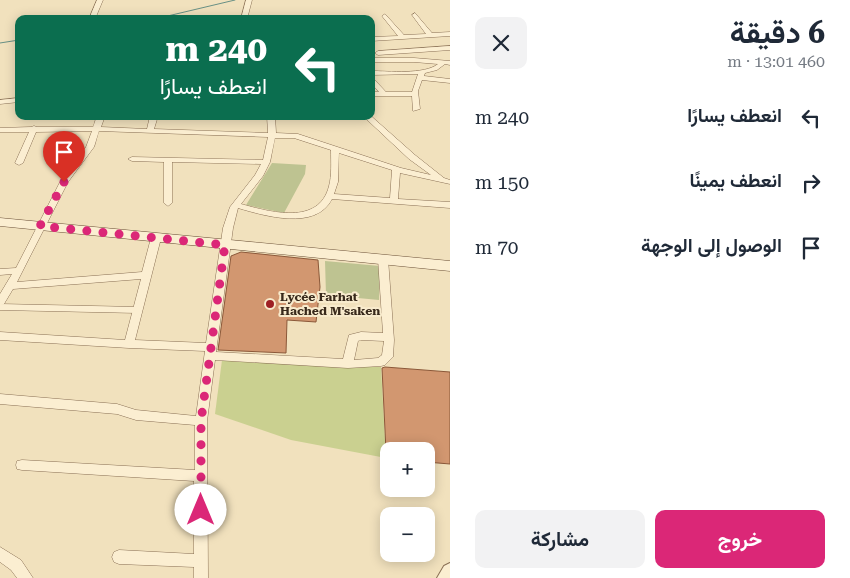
<!DOCTYPE html>
<html lang="ar">
<meta charset="utf-8">
<style>
:root{--surface:#fff;--page:#f2f2f3;--text:#1f2937;--muted:#747a83;--accent:#db2777}
body{margin:0;font-family:"Roboto Serif",Vazirmatn,serif;background:var(--page);color:var(--text);direction:rtl;height:100vh;display:flex;flex-direction:column;font-size:19px;white-space:nowrap}
*{box-sizing:border-box;margin:0}
p{font-size:16px;color:var(--muted)}
.icon{flex:none;width:28px;height:28px;fill:none;stroke:currentColor;stroke-width:2;stroke-linecap:round;stroke-linejoin:round}
.map{position:relative;flex:1;overflow:hidden;direction:ltr}
.drawer{display:flex;flex-direction:column;background:var(--surface);width:400px}
.drawer>*{flex:none}
.hud{position:absolute;left:15px;top:15px;width:360px;height:105px;border-radius:10px;box-shadow:0 2px 12px #0003;direction:rtl;background:#0b6e4f;color:#fff;overflow:hidden}
.fabs{position:absolute;left:380px;top:442px;display:grid;gap:10px}
.fabs a{display:grid;place-items:center;width:55px;height:55px;border-radius:10px;background:var(--surface);box-shadow:0 2px 12px #0003;font-size:25px}
.pin{position:absolute;display:grid;place-items:center;width:42px;height:42px;color:#fff;margin:-51px -21px;border-radius:50% 50% 50% 0;rotate:-45deg;box-shadow:0 0 5px #0007}
.pin .icon{rotate:45deg}
.me{position:absolute;width:55px;margin:-28px;rotate:0deg;stroke-linejoin:round;filter:drop-shadow(0 0 4px #0008)}
.turn{display:flex;align-items:center;gap:18px;height:105px;padding:0 25px;font-size:22px}
.turn .icon{width:65px;height:65px;stroke-width:2.5}
.turn b{display:block;font-size:35px;line-height:42px}
.round{display:grid;place-items:center;flex:none;width:52px;height:52px;border-radius:10px;background:var(--page)}
.headline{display:flex;align-items:center;justify-content:space-between;height:85px;padding:0 25px}
h1{font-size:30px;font-weight:700;line-height:38px}
.cta{display:flex;gap:10px;margin-top:auto;padding:10px 25px}
.cta a{flex:1;height:58px;border-radius:10px;background:var(--accent);color:#fff;font-size:20px;font-weight:700;line-height:58px;text-align:center}
.cta a+a{background:var(--page);color:var(--text)}
ul{padding:0;list-style:none}
li{display:flex;align-items:center;gap:15px;height:65px;padding:0 25px}
li div{flex:1}
li b{display:block;font-size:19px}
li em{font-style:normal}
main{display:flex;flex:1;min-height:0}
.map>svg:first-child{display:block}
</style>
<main>
<section class="drawer">
<div class="headline"><div><h1>6 دقيقة</h1><p>460 m · 13:01</p></div><a class="round"><svg class="icon" aria-label="close" viewBox="0 0 24 24"><path d="M6 6l12 12M18 6L6 18"/></svg></a></div>
<ul>
<li><svg class="icon" aria-label="left" viewBox="0 0 24 24"><path d="M17 20v-9H6M10 6l-5 5 5 5"/></svg><div><b>انعطف يسارًا</b></div><em>240 m</em></li>
<li><svg class="icon" aria-label="right" viewBox="0 0 24 24"><path d="M7 20v-9h11M14 6l5 5-5 5"/></svg><div><b>انعطف يمينًا</b></div><em>150 m</em></li>
<li><svg class="icon" aria-label="arrive" viewBox="0 0 24 24"><path d="M6 21V4h12l-3 4 3 4H6"/></svg><div><b>الوصول إلى الوجهة</b></div><em>70 m</em></li>
</ul>
<div class="cta"><a>خروج</a><a>مشاركة</a></div>
</section>
<div class="map">
<svg width="450" height="578" viewBox="0 0 450 578">
<rect width="100%" height="100%" fill="#f1e1bd"/>
<path fill="#cad090" d="M222 360 381 367 386 458 291 440 215 414Z"/>
<path fill="#bec391" d="M272 163 306 165 305 174 284 213 246 205Z
M325 261 380 266 379 300 326 295Z"/>
<g fill="none" stroke-linecap="round" stroke-linejoin="round">
<path stroke="#689085" stroke-width="1" d="M155 19 235 0
M0 43 19 40"/>
</g>
<path fill="#d29770" stroke="#8b5839" d="M241 252 318 260 320 287 316 322 287 320 286 353 218 350 231 256Z
M385 367 450 372V464L426 462V451H386L382 368Z"/>
<g fill="none" stroke-linecap="round" stroke-linejoin="round">
<defs>
<path id="pedestrian" d="M0 304 138 307 142 310 138 313 0 310Z"/>
<path id="minor" d="M97 0H103L95 19H89Z
M246 0H252L247 19H241Z
M415 13 432 33 450 32V36L371 41V37L398 36 382 16 385 14 404 35 426 34 412 15Z
M450 46V50L378 55 375 53 378 51Z
M371 58H414L450 61V65L445 64 437 70 425 73 424 76 450 79V83L422 80 418 91 420 109 413 111 412 96H371V92H379L371 83V76L386 92H412L418 74 371 75V71C389 71 424 75 438 64L414 62H371Z
M19 98V102L0 104V100Z
M97 116H105L101 127 147 129 150 116H158L154 129 268 133 267 116H275L276 133 298 134 401 168 431 175 409 159 363 116H371L415 155 444 178 450 180V184L400 173 398 199 450 202V208L332 199C316 231 265 216 238 208L233 228 216 352 343 359 349 335 361 332 383 333 378 259 383 256 388 259 394 340 393 357 385 365 381 366 348 368 215 360 207 421 208 578H194V567L119 564 114 562 112 557 114 552 119 550 194 554V481L22 470 17 469 16 465 17 461 22 460 195 470V425L136 420 117 414 0 404V394L117 404 136 410 196 416 205 351 129 348 0 340V332L125 340 141 279 13 289 4 304 0 305V294L12 274 0 275V269L16 268 60 182 86 147 92 131 36 132 23 163 19 165 15 163 29 132H0V128L31 127 34 126 37 127H93ZM99 131 268 137 263 160 132 157 128 159 132 161 164 162V203L168 206 172 203V162L261 164 255 175 230 207 223 228 206 343 135 340 161 238 159 236 156 235 151 238 142 272 17 282 68 182 94 147ZM275 138H294L331 150C331 162 332 175 329 186 319 226 270 212 241 204L263 176 270 162ZM339 153 392 170 390 198 334 194 338 182ZM361 340 384 341 382 355 378 358 354 360 358 341Z
M0 547 21 560 33 578H17L11 570 0 562Z"/>
<path id="tertiary" d="M450 563V578H437L444 566Z"/>
<path id="secondary" d="M0 218 450 261V271L0 226Z"/>
</defs>
<use href="#pedestrian" stroke="#8a7055" stroke-width="1"/>
<use href="#minor" stroke="#8a7055" stroke-width="1"/>
<use href="#tertiary" stroke="#8a7055" stroke-width="2"/>
<use href="#secondary" stroke="#6c5138" stroke-width="1"/>
<use href="#pedestrian" fill="#fbeed1" fill-rule="evenodd"/>
<use href="#minor" fill="#fbeed1" fill-rule="evenodd"/>
<use href="#tertiary" fill="#fbeed1" fill-rule="evenodd"/>
<use href="#secondary" fill="#fbeed1" fill-rule="evenodd"/>
</g>
<g fill="none" stroke-linecap="round" stroke-linejoin="round">
<path stroke="#db2777" stroke-width="9" stroke-dasharray="0 16.2" d="M64 182 40 226 225 245 201 421V510"/>
</g>
<circle fill="#9e2024" stroke="#f8ebcd" stroke-width="2" cx="270" cy="304" r="5"/>
<g text-anchor="middle" stroke-width="4" stroke-linejoin="round" paint-order="stroke">
<g font-size="12" font-weight="bold" fill="#38291b" stroke="#f8ebcd" text-anchor="start">
<text x="280" y="301">Lycée Farhat<tspan x="280" dy="14">Hached M'saken</tspan></text>
</g>
</g>
</svg>
<div class="fabs">
<a>+</a>
<a>−</a>
</div>
<div class="pin" style="left:64px;top:182px;background:#d93025"><svg class="icon" aria-label="arrive" viewBox="0 0 24 24"><path d="M6 21V4h12l-3 4 3 4H6"/></svg></div>
<svg class="me" style="left:201px;top:510px" viewBox="-20 -20 40 40"><circle r="19" fill="#fff"/><path d="M0-13L10 11 0 6-10 11z" fill="#db2777"/></svg>
<div class="hud">
<div class="turn"><svg class="icon" aria-label="left" viewBox="0 0 24 24"><path d="M17 20v-9H6M10 6l-5 5 5 5"/></svg><div><b>240 m</b>انعطف يسارًا</div></div>
</div>
</div>
</main>
